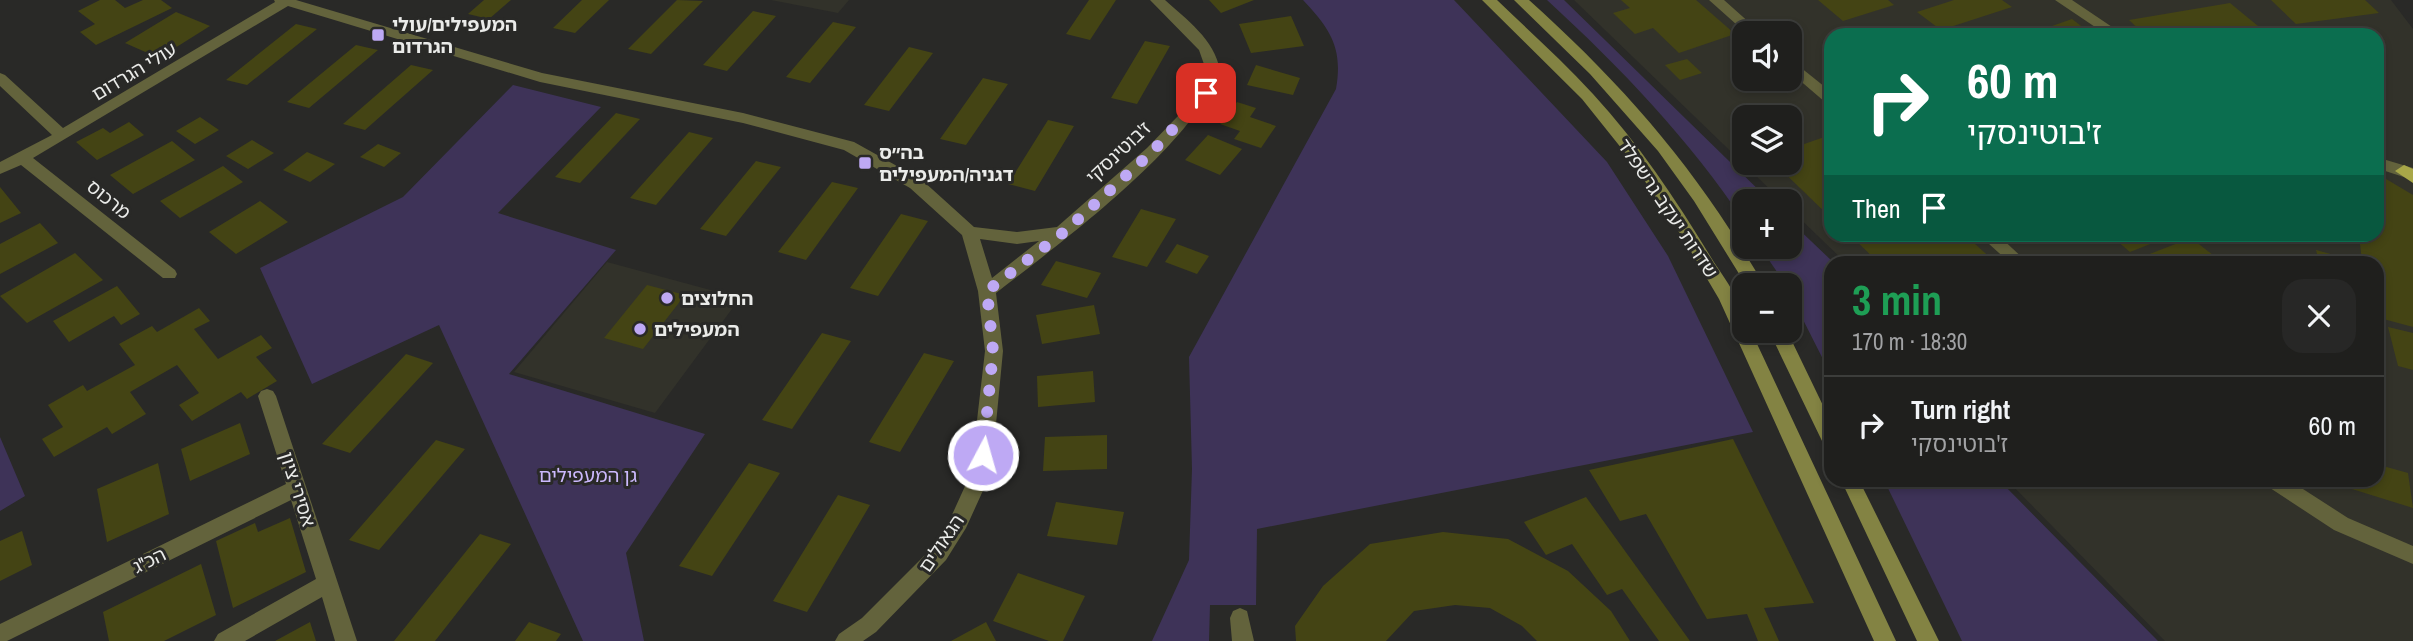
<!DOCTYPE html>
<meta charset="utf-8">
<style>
:root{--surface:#1f1f1d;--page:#272726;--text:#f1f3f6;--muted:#a1a2a4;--line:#3c3d3b}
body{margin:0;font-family:"Archivo Narrow","Noto Sans Hebrew",sans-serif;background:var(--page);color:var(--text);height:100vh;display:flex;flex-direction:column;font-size:26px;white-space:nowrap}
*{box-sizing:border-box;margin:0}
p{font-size:23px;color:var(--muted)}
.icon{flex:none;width:38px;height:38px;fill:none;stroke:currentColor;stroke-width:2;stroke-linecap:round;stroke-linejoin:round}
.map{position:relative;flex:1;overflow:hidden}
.sheet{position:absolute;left:1824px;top:256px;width:560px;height:231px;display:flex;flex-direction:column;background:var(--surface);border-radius:21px;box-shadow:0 4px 10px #0003,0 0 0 2px var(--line)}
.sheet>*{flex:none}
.banner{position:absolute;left:1824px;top:28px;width:560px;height:214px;border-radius:21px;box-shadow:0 4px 10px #0003,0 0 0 2px var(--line);background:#0b6e4f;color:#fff;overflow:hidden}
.tools{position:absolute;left:1732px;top:21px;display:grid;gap:14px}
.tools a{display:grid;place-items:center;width:70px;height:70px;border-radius:14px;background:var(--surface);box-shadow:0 4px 10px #0003,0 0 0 2px var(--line);font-size:35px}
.pin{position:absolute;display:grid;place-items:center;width:60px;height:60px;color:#fff;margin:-30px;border-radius:14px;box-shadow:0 4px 10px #0006}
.me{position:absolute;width:77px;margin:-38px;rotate:6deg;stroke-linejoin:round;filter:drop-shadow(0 0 5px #0008)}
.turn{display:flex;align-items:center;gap:24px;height:147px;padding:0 28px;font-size:32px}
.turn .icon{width:91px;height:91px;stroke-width:2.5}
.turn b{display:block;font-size:49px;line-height:60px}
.then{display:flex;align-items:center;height:66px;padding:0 28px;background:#0003;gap:14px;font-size:26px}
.round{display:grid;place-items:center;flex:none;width:74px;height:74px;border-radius:21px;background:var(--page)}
.head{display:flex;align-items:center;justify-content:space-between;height:119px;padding:0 28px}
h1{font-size:42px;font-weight:700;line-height:52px;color:#1e9e55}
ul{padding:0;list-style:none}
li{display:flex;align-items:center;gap:21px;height:98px;padding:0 28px;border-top:2px solid var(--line)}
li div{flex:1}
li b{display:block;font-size:26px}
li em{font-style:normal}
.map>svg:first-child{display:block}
</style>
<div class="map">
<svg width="2413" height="641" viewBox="0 0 2413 641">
<rect width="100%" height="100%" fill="#292927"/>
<path fill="#32322a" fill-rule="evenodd" d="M771 0H849L838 13Z
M1574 0H2391L2413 29V641H2165L2007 480H2376V262H1845L1790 209V201H1782ZM1745 33H1790V79H1745ZM1830 35H2376V234H1830ZM1745 117H1790V163H1745Z
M607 262 740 298 655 413 514 372Z"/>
<path fill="#3e3358" d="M1303 0H1454L1607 162 1668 256 1753 432 1257 529 1256 605H1210L1209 641H1152L1189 560 1192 469 1189 357 1336 89C1343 48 1331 30 1303 0Z
M1547 0H1564L1770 201H1745V223C1690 140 1620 67 1547 0Z
M513 85 601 107 498 213 616 250 509 374 705 434 626 553 644 641H583L439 325 312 384 260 268 403 197Z
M1790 221 1833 262H1830V373L1790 294V285H1786L1760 247H1790Z
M0 437 25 496 0 511Z
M1884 480H1999L2158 641H1962Z"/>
<path fill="#444414" d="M100 0H115L125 8 143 0H161L172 8 96 45 80 32 95 24 78 11Z
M484 0H511L489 19 468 14Z
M582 0H609L575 33 553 28Z
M677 0 703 1 651 54 628 49Z
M1089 0H1116L1090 40 1066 34Z
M1209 0H1254L1221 13Z
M1621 0H1696L1735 34 1679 53 1653 28 1635 34 1613 13 1630 8Z
M1818 0H1888L1894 5 1843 21Z
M1954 0H2002L2012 7 1941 30 1917 12Z
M2271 0H2365L2379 13 2296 24Z
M2230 3 2269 35H2145L2129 20Z
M753 11 776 16 727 71 703 65Z
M176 12 210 26 159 58 125 43Z
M1291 16 1304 46 1251 53 1239 24Z
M2072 19 2093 35H2026Z
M833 22 856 27 810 83 786 77Z
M296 24 317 29 247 85 226 80Z
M1145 41 1170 46 1137 104 1111 98Z
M356 45 378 50 309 108 287 102Z
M909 47 933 53 889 111 864 105Z
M1687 59 1702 73 1680 80 1665 65Z
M411 65 433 70 365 130 343 124Z
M1256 65 1300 78 1293 95 1247 85Z
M983 78 1008 84 966 145 940 139Z
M1237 102 1256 108 1250 117 1276 126 1261 148 1234 139 1240 131 1220 124Z
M616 113 640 119 580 183 555 177Z
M200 117 219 130 195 144 176 131Z
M1048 120 1074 126 1035 191 1008 184Z
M129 122 144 135 97 160 76 142 103 128 110 133Z
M689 132 713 138 656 205 630 198Z
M1208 135 1242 149 1220 175 1185 160Z
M1830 135V217L1774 163H1790V149Z
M252 140 274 153 248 169 226 156Z
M172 141 195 160 133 194 110 175Z
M378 144 401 153 384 167 360 157Z
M307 152 335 164 310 182 283 170Z
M756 161 781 167 726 236 700 229Z
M223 166 243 182 180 218 160 201Z
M2376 173 2413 195V327L2376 317V262H2362L2359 234H2376Z
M832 182 858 188 806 260 778 252Z
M0 187 21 213 0 223Z
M260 201 288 222 236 254 209 232Z
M1141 209 1176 219 1147 267 1112 257Z
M901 214 928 221 878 296 850 288Z
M40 223 58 243 0 274V244Z
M1849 234H1964L1995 262H1878Z
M2109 234H2173V235L2130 252Z
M2191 238 2222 262H2129Z
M1177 244 1209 256 1197 274 1165 262Z
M2316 250 2360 262H2319Z
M75 253 103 280 27 323 0 296Z
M1056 261 1101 273 1087 298 1041 285Z
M647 285 685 295 643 349 604 338Z
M117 286 140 314 121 325 114 316 69 342 53 321Z
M1094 305 1100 334 1042 344 1036 315Z
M199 308 210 321 194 329 218 359 261 335 272 348 256 357 277 381 247 399 241 392 192 421 179 405 199 393 177 365 130 392 146 414 112 434 107 427 54 457 42 439 63 427 48 405 83 385 87 391 135 365 119 344 152 326 157 332Z
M2388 327 2413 333V370L2398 366Z
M2377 329 2386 361 2376 358Z
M822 333 851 341 792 429 762 420Z
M924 353 954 361 900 452 869 442Z
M406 354 433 363 350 453 322 444Z
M1093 371 1095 402 1038 407 1037 376Z
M240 423 250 454 190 481 181 449Z
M1107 435V469L1043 471 1045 437Z
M1733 439 1814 603 1764 608 1779 641H1758L1747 614 1707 619 1646 514 1620 521 1589 470Z
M436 440 465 449 379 550 349 540Z
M158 463 169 514 107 542 97 489Z
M749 463 780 473 712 576 679 566Z
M2376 464 2408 473 2413 508 2323 480H2376Z
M838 495 870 505 807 612 773 601Z
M1586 497 1690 641H1659L1622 589 1607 595 1572 544 1546 555 1524 522Z
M1056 502 1124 512 1117 545 1047 536Z
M290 518 306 572 233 608 216 541 255 523 258 532Z
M22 531 32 565 0 581V541Z
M1443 532 1508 539 1568 571 1611 611 1630 641H1537L1522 626 1490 608 1455 605 1414 611 1386 641H1296L1295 626 1323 586 1370 544Z
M480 534 511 544 435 641H394Z
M201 564 216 615 164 641H109L103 612Z
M1018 573 1085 596 1063 641H1049L993 621Z
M310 622 316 641H275Z
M529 622 561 634 556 641H515Z
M986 622 996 641H951Z"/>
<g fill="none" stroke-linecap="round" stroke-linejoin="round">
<path fill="#63633c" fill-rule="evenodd" d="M274 0H296L542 73 743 113 854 142 922 180 974 227 1017 232 1057 227 1147 148 1178 116 1198 90 1206 70 1199 50 1150 0H1165C1187 20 1214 39 1220 70 1193 146 1060 243 996 293L1003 351 993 455 986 484 966 528 946 560 876 632 863 641H835L839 634 862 618 932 548 951 517 966 484 973 455 985 351 978 291 962 235 910 188 844 150 743 123 540 82 288 6 33 158 175 270 177 274 175 278H163L21 165 0 174V162L52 135 0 86V73L5 75 63 128 275 2ZM980 239 1017 244 1039 241 992 278Z
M1709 0H1724L1761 33H1746Z
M2055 0H2072L2124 35H2107Z
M1790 59 1830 91V104L1825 102 1790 72Z
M2376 157 2413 168V180L2376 168Z
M1978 234H1997L2027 262H2009Z
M267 389 273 391 276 396 357 641H335L322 597 245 641H214L218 634 316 579 291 500 7 641H0V624L286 484 258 396 261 391Z
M2265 480H2289L2348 518 2413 546V564L2334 530 2267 486Z
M1240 608 1247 611 1254 641H1232L1230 618 1233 611Z"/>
<path fill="#838343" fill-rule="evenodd" d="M1482 0H1497C1529 31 1563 61 1593 94 1639 144 1677 201 1712 259 1726 281 1745 304 1745 331H1751L1896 641H1874L1719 299 1683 238 1630 159 1582 99Z
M1514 0H1529C1606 69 1674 143 1730 230 1741 248 1754 266 1763 285H1746L1694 201 1658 151 1590 74Z
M1769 331H1787L1830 420V446L1823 443Z
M1841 480H1859L1939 641H1917Z"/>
<path fill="#a8a748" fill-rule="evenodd" d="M2404 165 2413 169V183L2395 171Z"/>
</g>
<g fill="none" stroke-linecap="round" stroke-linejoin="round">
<path stroke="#bea9f4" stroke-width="12" stroke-dasharray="0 21.6" d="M983 455 993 351 987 291 1064 232 1152 152 1206 93"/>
</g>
<g fill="#bea9f4" stroke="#292927" stroke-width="2.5">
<rect x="371" y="28" width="14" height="14" rx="3.5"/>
<rect x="858" y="156" width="14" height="14" rx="3.5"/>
<circle cx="667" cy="298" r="7"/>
<circle cx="640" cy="329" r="7"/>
</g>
<g text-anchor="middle" stroke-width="6" stroke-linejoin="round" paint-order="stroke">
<g font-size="19" font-weight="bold" fill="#eaebe9" stroke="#292927" text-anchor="start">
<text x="392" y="31">המעפילים/עולי<tspan x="392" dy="22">הגרדום</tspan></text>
<text x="879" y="159">בה״ס<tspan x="879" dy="22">דגניה/המעפילים</tspan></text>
<text x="681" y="305">החלוצים</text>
<text x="654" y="336">המעפילים</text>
</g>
<g font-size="19" fill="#eaebe9" stroke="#292927">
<text transform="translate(134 71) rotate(-31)" y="7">עולי הגרדום</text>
<text transform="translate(1118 152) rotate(-43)" y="7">ז'בוטינסקי</text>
<text transform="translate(109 199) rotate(39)" y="7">מרכוס</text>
<text transform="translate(1668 208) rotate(56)" y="7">שדרות יעקב גרשפלד</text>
<text transform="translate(298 489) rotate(72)" y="7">אסירי ציון</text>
<text transform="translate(941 543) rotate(-56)" y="7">הגאולים</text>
<text transform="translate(149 560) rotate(-26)" y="7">הכ"ג</text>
</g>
<g font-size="19" fill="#ccb9fd" stroke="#292927">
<text x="588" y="482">גן המעפילים</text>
</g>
</g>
</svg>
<div class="tools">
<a><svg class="icon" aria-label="sound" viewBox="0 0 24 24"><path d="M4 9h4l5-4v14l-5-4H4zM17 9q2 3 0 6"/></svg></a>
<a><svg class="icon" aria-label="layers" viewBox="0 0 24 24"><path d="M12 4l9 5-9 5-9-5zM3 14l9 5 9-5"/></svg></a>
<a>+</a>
<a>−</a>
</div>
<div class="pin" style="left:1206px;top:93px;background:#d93025"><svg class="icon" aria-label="arrive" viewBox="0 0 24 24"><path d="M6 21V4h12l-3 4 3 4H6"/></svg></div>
<svg class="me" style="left:983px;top:455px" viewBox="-20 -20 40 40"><circle r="17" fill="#bea9f4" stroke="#fff" stroke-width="3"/><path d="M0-11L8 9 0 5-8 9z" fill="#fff"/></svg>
<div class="banner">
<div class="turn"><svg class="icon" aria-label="right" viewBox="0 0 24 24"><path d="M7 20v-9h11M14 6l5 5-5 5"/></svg><div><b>60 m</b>ז'בוטינסקי</div></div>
<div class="then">Then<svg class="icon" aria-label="arrive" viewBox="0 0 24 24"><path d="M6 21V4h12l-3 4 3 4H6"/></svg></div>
</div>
<section class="sheet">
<div class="head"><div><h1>3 min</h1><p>170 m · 18:30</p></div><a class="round"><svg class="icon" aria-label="close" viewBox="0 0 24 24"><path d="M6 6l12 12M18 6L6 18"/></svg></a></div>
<ul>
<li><svg class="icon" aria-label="right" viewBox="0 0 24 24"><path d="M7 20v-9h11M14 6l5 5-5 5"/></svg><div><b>Turn right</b><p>ז'בוטינסקי</p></div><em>60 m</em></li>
</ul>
</section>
</div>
